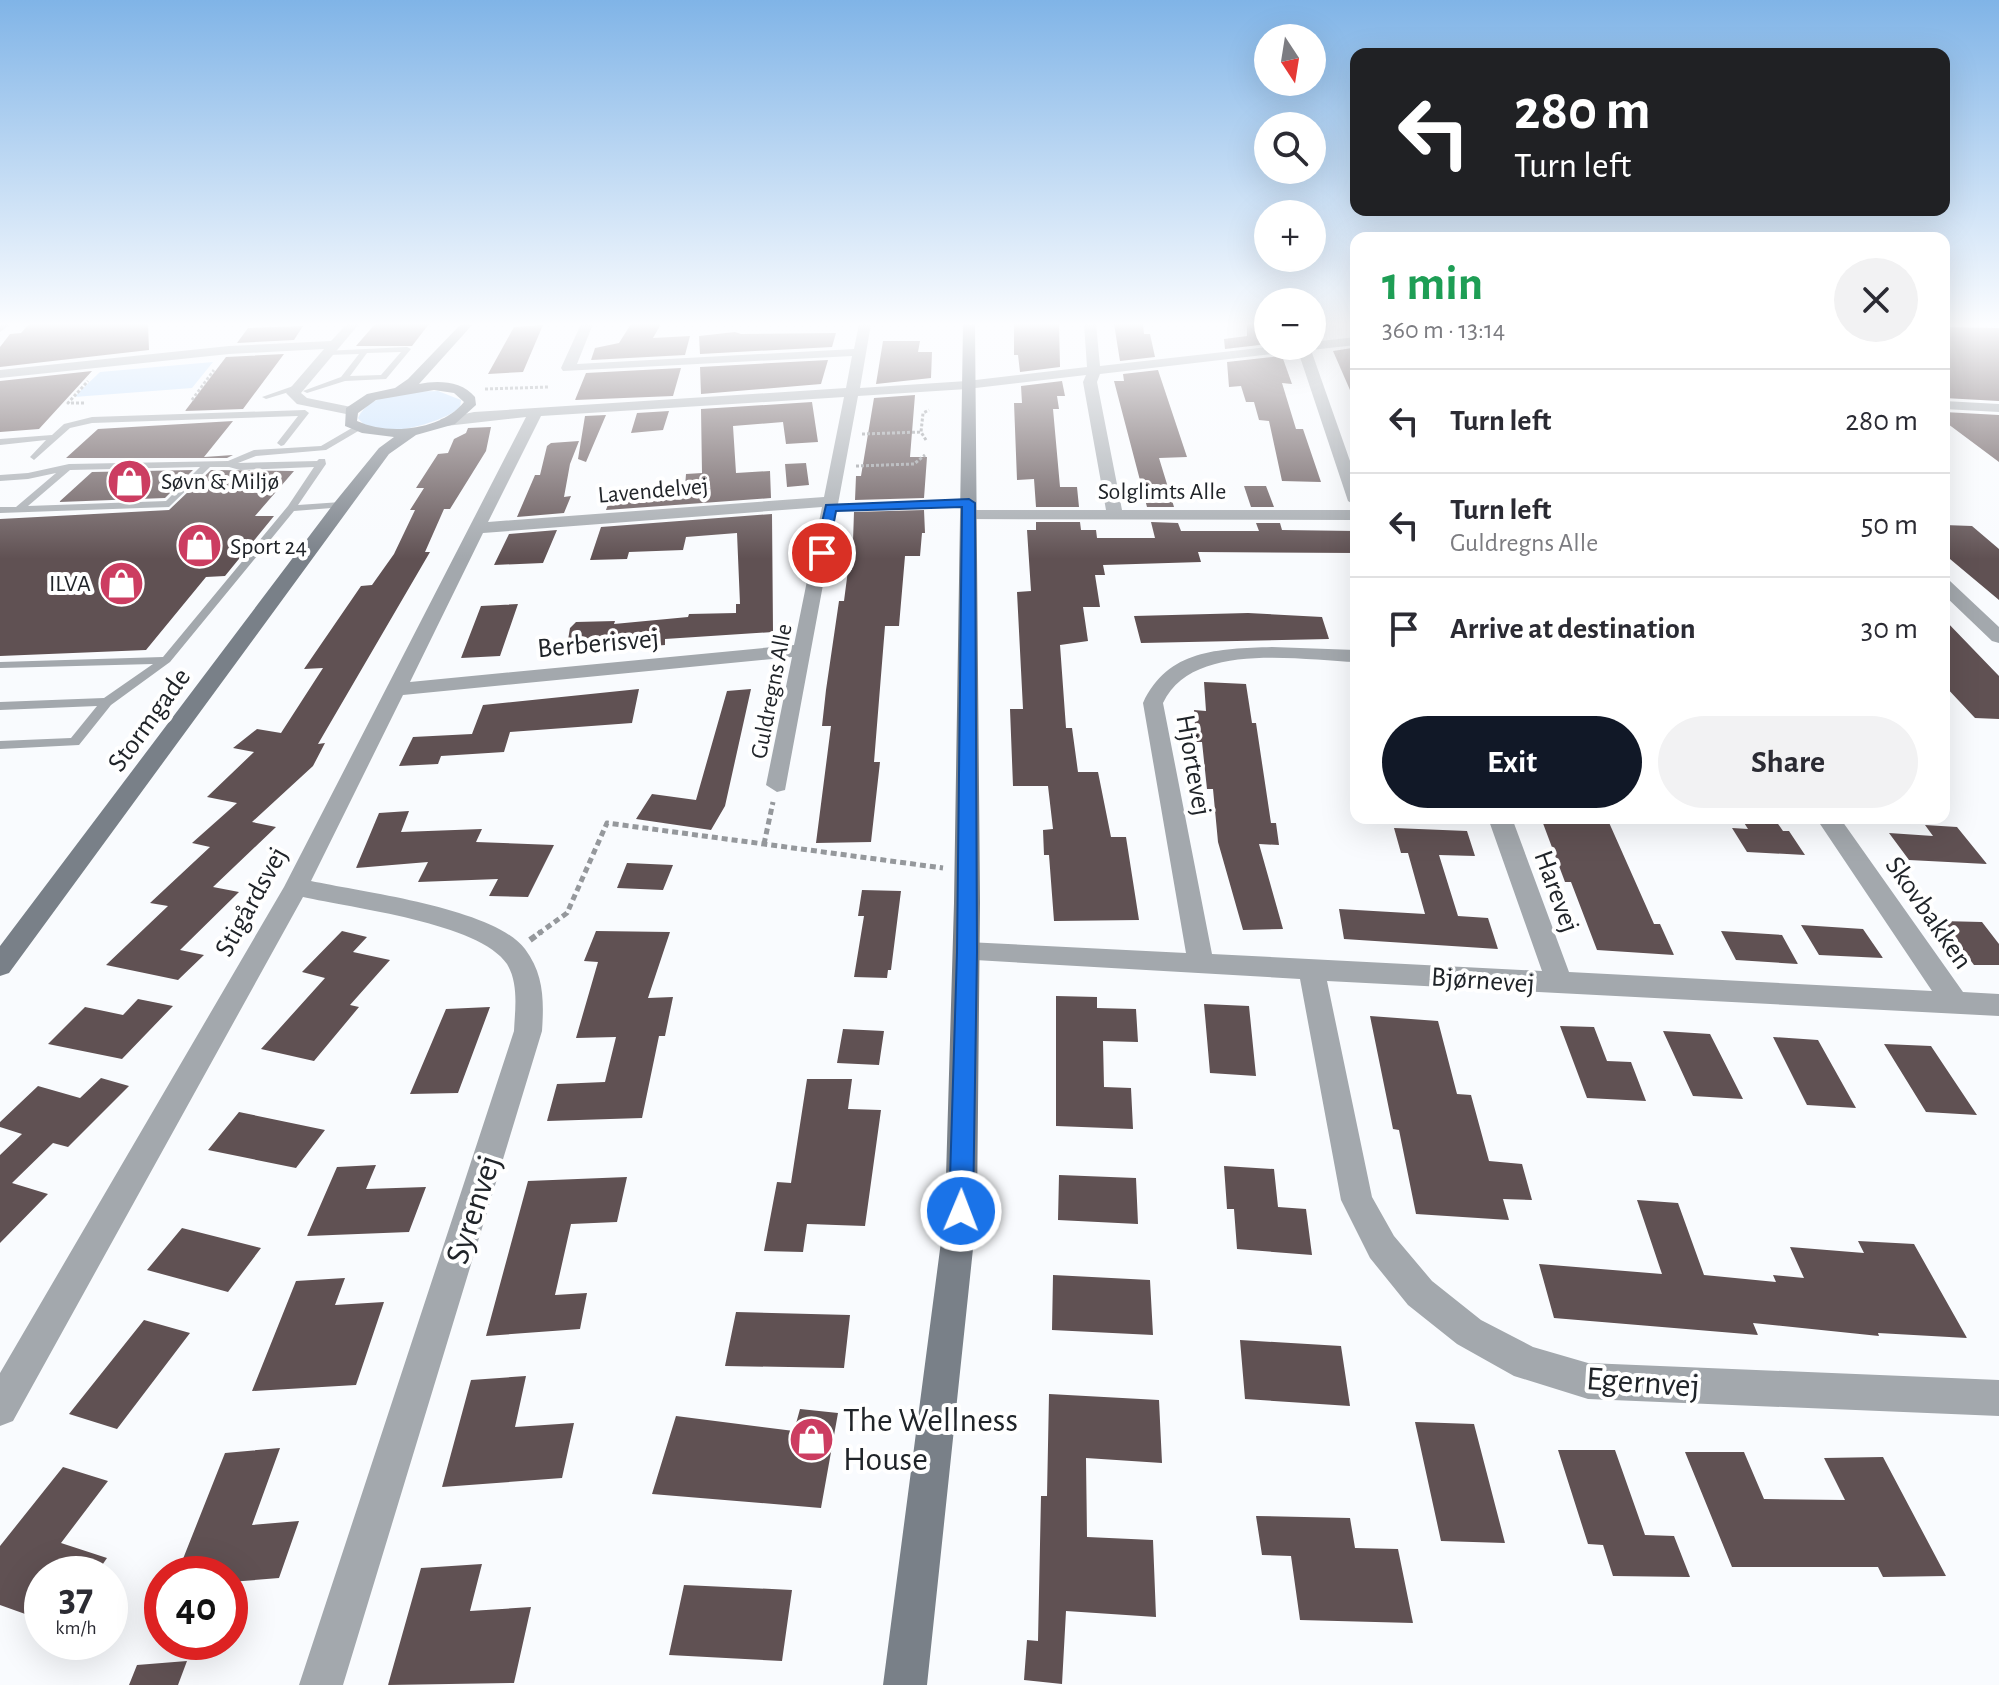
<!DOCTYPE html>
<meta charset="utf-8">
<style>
:root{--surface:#fff;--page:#f2f2f3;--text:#2b2b33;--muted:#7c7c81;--line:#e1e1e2;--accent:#111827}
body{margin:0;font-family:"Alegreya Sans",sans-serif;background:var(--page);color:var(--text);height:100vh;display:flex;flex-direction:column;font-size:30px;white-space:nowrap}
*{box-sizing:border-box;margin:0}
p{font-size:26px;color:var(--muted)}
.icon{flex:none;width:44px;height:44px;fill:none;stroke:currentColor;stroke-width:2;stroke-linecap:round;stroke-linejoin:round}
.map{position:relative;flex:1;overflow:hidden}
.sheet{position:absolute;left:1350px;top:232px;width:600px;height:592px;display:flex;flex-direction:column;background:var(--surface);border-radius:16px;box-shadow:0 8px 32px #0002}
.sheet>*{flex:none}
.banner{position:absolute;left:1350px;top:48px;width:600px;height:168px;border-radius:16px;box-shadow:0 8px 32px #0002;background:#202124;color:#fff;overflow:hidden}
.needle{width:52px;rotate:168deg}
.controls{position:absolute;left:1254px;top:24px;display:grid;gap:16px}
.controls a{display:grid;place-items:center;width:72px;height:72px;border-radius:50%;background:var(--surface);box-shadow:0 8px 32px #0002;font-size:40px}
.speed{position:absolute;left:24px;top:1556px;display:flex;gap:16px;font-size:40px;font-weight:700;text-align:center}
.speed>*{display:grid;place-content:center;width:104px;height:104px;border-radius:50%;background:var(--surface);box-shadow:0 8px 32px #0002;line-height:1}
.speed small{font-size:20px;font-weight:400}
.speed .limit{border:12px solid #d22;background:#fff;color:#111}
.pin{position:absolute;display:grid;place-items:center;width:68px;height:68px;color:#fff;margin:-34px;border:4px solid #fff;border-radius:50%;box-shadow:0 2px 8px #0007}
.me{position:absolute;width:88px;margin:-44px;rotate:1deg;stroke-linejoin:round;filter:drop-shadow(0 0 6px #0008)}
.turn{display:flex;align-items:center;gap:28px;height:168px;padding:0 32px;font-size:36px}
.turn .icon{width:104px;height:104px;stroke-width:2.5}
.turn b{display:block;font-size:56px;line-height:68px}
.round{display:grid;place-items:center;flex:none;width:84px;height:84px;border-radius:42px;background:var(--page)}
.summary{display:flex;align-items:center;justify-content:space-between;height:136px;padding:0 32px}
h1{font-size:48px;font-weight:700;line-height:60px;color:#1e9e55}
.primary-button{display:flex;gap:16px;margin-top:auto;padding:16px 32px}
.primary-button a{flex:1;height:92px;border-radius:48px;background:var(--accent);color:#fff;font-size:32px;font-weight:700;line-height:92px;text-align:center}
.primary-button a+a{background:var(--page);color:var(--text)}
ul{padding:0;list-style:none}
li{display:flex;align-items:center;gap:24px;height:104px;padding:0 32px;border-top:2px solid var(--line)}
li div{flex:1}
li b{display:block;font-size:30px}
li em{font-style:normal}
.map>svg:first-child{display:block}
</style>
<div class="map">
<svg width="1999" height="1685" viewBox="0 0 1999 1685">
<rect width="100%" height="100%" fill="#f9fbfe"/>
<path fill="#c2defc" d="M213 362 192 388 74 397 100 372Z
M438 391 461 400 460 408C440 423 375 444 358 418 370 391 413 392 438 391Z"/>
<path fill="#605153" d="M29 324H148L149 350 0 367V347L10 334 21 333Z
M375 324H429L412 346H356Z
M631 324H661L653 338 690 336 685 355 591 360 595 348 619 343Z
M1014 324H1059L1060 367 1020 372 1018 355H1014Z
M1114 324H1143L1144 334H1150L1155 357 1120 361Z
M1247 324H1268V344L1225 349 1224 339 1247 336Z
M543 325 523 372 488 374 514 327Z
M303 326 294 340 237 343 248 328Z
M1944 327 1999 328V401L1944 398Z
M735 332 741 334 836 333 832 347 700 354 699 336Z
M883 341H920L918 352H932L931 378 876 384Z
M1352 348 1356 388 1350 390 1333 351Z
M284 354 243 409 185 411 226 357Z
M1282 356 1292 384 1282 383 1296 429H1303L1321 482 1282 481 1269 421 1259 420 1254 402H1246L1241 386 1229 387 1227 362Z
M828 360 821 384 701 394 700 367Z
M681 368 673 396 575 400 586 373Z
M1158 370 1187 457 1159 458 1174 507H1147L1114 381H1124L1123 374Z
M92 371 39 429 0 432V381Z
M1062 381 1065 396H1057L1059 409H1053L1060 487H1077L1079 507H1036L1034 479 1017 480 1014 403H1022L1021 386Z
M915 395 910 457H927L924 498 855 500 856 476H861L874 398Z
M812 402 818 442 786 444 783 422 733 426 736 473 770 471 771 498 606 510 613 490 685 487 686 474 702 473 701 409Z
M669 411 663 430 631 433 637 413Z
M1944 412 1999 415V462L1944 421Z
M606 415 586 462 578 459 585 416Z
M233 421 204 457 233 455 227 458H66L98 429Z
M491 427 486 451 450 509H444L425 552H430L318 744 325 743 313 766 252 822 276 827 213 887 239 892 180 950 204 955 178 980 106 965 168 906 150 903 210 847 192 843 237 803 207 797 254 752 233 748 257 729 281 733 323 668 304 669 361 586 372 585 394 554 415 510H410L424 488H416L438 454 448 453 454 439 466 433 468 428Z
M579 441 570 464 564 497 571 496 564 513 517 517 535 475H540L547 446 551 443Z
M806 463 809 485 787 487 785 464Z
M193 470 165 498 59 502 92 472Z
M211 470 294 471 255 516H274L225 576 206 577 146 650 0 656V519L169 510Z
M1244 486H1266L1274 507H1251Z
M924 510 925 533H922L920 556H905L899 626H885L874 762H880L871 842 816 843 831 726H822L826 690 839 601H844L848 570H852L854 512Z
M772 514 773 632 665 639V645L629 648V644L567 646 570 628 576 622 615 621 614 624 688 617 689 614 736 613V604H740L737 533 686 537 683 550 629 552 627 559 590 560 601 527Z
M1036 522H1080L1081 530H1096L1097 538H1155L1151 522 1178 523 1181 531H1259L1256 523H1280L1282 530 1356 531V553L1198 552 1201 562 1103 565 1105 575H1095L1100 607H1083L1088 641 1060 645 1066 728H1072L1078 772H1098L1111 837H1126L1139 920 1054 921 1049 855H1044L1043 830 1053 829 1048 786H1013L1010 709H1023L1017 592 1031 591 1027 530H1036Z
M1944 525 1972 526 1999 549V600L1944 554Z
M557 530 543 563 494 565 509 534Z
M518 604 500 656 461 658 481 606Z
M1248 613 1322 617 1329 639 1141 643 1134 616Z
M1944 619 1999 676V719L1975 718 1944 685Z
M1204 682 1246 684 1252 723H1256L1271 823H1276L1279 845 1259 844 1283 929 1243 930 1218 842 1213 789H1207L1202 742H1196L1194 710 1206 711Z
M639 689 632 723 510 732 504 752 441 756 438 764 399 766 413 737 472 734 483 705Z
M751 689 725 806 711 830 636 819 652 794 696 800 727 691Z
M409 811 401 832 482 829 476 842 554 845 528 897 489 896 498 879 418 882 428 862 356 868 379 813Z
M1541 818H1607L1654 924H1660L1674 955 1597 950 1571 882H1565Z
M1741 818H1774L1783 831H1789L1805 855 1747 852 1732 828 1748 829Z
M1925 825 1957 827 1987 864 1909 860 1889 833 1933 836Z
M1394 828 1467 831 1475 856 1439 855 1458 916 1488 918 1498 949 1344 939 1339 909 1425 914 1408 853H1401Z
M627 863 673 865 663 890 617 888Z
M862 890 901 891 891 970H888L887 978 854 977 864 916H858Z
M1941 921 1982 922 1999 944V965H1974Z
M1801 925 1863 929 1883 958 1819 955Z
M342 931 367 937 353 952 390 960 350 1005 359 1007 314 1061 261 1049 325 978 302 972Z
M596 931 670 932 648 998 673 997 665 1036H659L642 1118 547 1121 557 1084 605 1082 616 1037 576 1038 598 962 584 961Z
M1721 931 1782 935 1798 964 1736 960Z
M1056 996 1097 997V1008L1136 1009 1138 1042 1103 1041 1104 1087 1131 1088 1133 1129 1056 1126Z
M138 999 173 1006 122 1059 48 1044 85 1007 123 1015Z
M1204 1004 1249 1006 1256 1076 1210 1073Z
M490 1007 458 1093 410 1094 446 1009Z
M1370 1016 1438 1021 1457 1094 1471 1095 1489 1161 1522 1164 1532 1200 1503 1199 1509 1220 1416 1214 1399 1130 1393 1129Z
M1560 1026 1594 1027 1607 1061 1631 1062 1646 1101 1587 1098Z
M843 1029 884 1031 879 1065 837 1063Z
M1663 1031 1710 1034 1743 1099 1693 1096Z
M1773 1037 1818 1040 1856 1108 1807 1105Z
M1884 1044 1931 1046 1977 1115 1926 1112Z
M101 1078 129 1086 68 1147 53 1143 12 1183 48 1194 0 1243V1155L22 1134 0 1127V1122L38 1086 80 1098Z
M807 1079H852L848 1109 881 1110 865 1226 807 1224 803 1252 764 1251 777 1182 791 1183Z
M239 1112 325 1130 296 1168 208 1150Z
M376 1165 366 1189 426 1187 409 1232 307 1236 337 1167Z
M1224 1166 1274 1169 1278 1207 1306 1209 1312 1255 1237 1249 1234 1209H1227Z
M1059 1175 1136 1178 1138 1224 1058 1220Z
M627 1177 617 1222 571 1224 555 1295 587 1293 580 1329 486 1336 528 1181Z
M1637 1200 1678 1203 1704 1275 1776 1282 1773 1275 1804 1278 1790 1247 1864 1253 1858 1241 1914 1244 1967 1338 1878 1333 1879 1336 1753 1323 1758 1335 1554 1318 1539 1264 1662 1274Z
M182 1228 261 1248 228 1292 147 1270Z
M1053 1275 1150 1280 1153 1335 1052 1330Z
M345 1278 335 1305 384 1302 356 1385 252 1391 296 1281Z
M736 1312 850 1315 844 1368 725 1366Z
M144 1320 190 1333 117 1429 69 1414Z
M1240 1340 1341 1346 1350 1406 1245 1399Z
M526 1376 515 1427 574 1423 562 1478 442 1487 471 1380Z
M1049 1394 1159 1400 1162 1463 1086 1458 1087 1537 1153 1540 1156 1617 1066 1611 1062 1684 1024 1680 1027 1640 1038 1641 1041 1496H1047Z
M800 1409 838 1413 821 1508 652 1494 676 1416 794 1431Z
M1415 1422 1474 1424 1505 1543 1441 1541Z
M280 1448 252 1525 299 1521 279 1578 230 1582V1574H177L225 1453Z
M1558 1450H1615L1645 1535 1674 1536 1690 1577 1613 1576 1603 1545 1588 1544Z
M1685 1452H1744L1764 1499 1845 1500 1824 1458 1883 1457 1946 1576 1883 1577 1878 1567H1732Z
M63 1467 108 1481 61 1543 107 1558 96 1574H42V1620L0 1605V1546Z
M1256 1516 1350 1518 1355 1548 1398 1549 1413 1623 1300 1620 1291 1556 1262 1555Z
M482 1564 470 1611 531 1607 514 1683 388 1685 421 1568Z
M684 1585 792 1590 782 1661 669 1655Z
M187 1661 178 1685H129L137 1665Z"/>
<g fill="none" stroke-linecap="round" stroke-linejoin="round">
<path stroke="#95989c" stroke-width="3" stroke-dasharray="3 2" stroke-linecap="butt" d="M485 389 548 387
M192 400 214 370
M84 403H68L88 381
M862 434 921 432
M926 440 921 432 923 413 929 410
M856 466 914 464 925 455"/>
<path stroke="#95989c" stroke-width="5" stroke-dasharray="6 4" stroke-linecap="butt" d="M764 844 773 802
M538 934 567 913 607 823 943 868"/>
<path stroke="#95989c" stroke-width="6" stroke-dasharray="7 5" stroke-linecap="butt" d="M530 940 541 932"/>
<path fill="#a3a8ad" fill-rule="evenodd" d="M407 347 411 349 386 379 345 381 307 393 303 391 341 377 359 354 327 355H324V351ZM401 352 381 375 350 376 367 353Z
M299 384H302V388L266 399 262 397Z
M305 410 309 413 284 445 281 446 277 443 298 416 92 423 70 428 34 460 30 457 46 440 0 445V439L52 435 64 424 92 417Z
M357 425 361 428 360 430 326 450 256 456 238 463 317 461 319 459H325L326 464 298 505 341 502 346 505 344 507 294 511 170 662 111 705 79 745 0 749V741L71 738 97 706 0 710V702L104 698 153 664 0 668V662L163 657 288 506 314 467 240 470 229 467H210L169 507 0 513V507H16L56 473 28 479 0 481V475L28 473 69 464 228 461 254 450 321 446ZM200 467 166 501 28 506 70 470Z
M969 500 974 503 972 505 831 510 826 507 831 504Z
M845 549 850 552 849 554 822 556 817 553 822 550Z"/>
<path fill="#a3a8ad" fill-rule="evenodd" d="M0 324H11L0 332Z
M347 324H359L301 393 307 398 356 408V414L351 415 297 404 286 393 324 349 229 354 0 378V370L229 346 331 341Z
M581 324H593L577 364 854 349 859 324H871L860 388 967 381 1087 367 1084 324H1096L1100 366 1276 346H1312V342L1356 337V345L1311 350 1356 478V506L1348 501 1298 351 1100 374 1097 382 1122 510H1356V520L963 519 961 515 969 510H1106L1083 382 1086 375 967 389 858 396 785 790 777 792 766 785 792 657 403 695 311 881C362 892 494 908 525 949 544 974 544 1001 542 1031L343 1685H299L514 1031C515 1009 519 984 507 964 480 923 351 908 303 897L13 1421 0 1426V1373L284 887 526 417 446 426 439 422 441 419 474 412 846 388 852 356 563 371 561 368ZM844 397 824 497 488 522 541 416ZM822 507 794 645 410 682 483 533Z
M1944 401 1999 404V412L1944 409Z
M1944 580 1950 581 1999 627V643L1992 641 1944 595Z
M1272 647 1356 650V662C1299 660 1192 641 1163 703L1212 954 1542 971 1488 818H1512L1569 972 1932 991 1816 818H1840L1963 992 1999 994V1016L1327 981 1372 1197 1394 1236 1432 1281 1481 1320 1533 1347 1588 1363 1999 1380V1416L1588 1399 1514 1376 1457 1344 1408 1305 1370 1258 1341 1200 1300 979 958 959 954 952 958 945 967 942 1186 953 1143 703C1168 649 1218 649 1272 647Z"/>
<path fill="#798088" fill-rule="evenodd" d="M461 324H473L419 384C438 380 462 381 475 397L476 405 455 424 416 435 389 454 9 973 0 976V946L335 502 379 448 394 437 362 433 345 426 346 408 367 394 395 388 408 379ZM434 390 454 393 464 402C442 430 389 436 357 421L358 413 376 400Z
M963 324H975L980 903 977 1211 927 1685H883L945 1211 954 903Z"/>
</g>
<linearGradient id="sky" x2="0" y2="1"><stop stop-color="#80b4e7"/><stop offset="0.58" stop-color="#fcfdff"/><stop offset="1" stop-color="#fcfdff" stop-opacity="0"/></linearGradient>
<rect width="1999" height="559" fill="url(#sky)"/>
<path fill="#1a73e8" stroke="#114b97" stroke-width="2" d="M969 499 975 503 977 952 973 1211 970 1219 961 1222 953 1219 949 1211 957 952 962 507 836 511 828 553 822 557 815 553 826 505Z"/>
<defs>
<symbol id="shop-disc" viewBox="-11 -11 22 22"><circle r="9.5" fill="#cc3d61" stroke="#fff"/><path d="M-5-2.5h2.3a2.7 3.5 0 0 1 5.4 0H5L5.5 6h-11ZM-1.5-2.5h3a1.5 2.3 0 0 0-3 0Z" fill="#fff"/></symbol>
</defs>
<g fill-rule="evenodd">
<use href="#shop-disc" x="104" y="456" width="51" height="51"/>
<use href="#shop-disc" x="174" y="520" width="51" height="51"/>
<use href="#shop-disc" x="96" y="558" width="51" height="51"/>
<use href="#shop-disc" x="786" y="1414" width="51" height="51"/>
</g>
<g text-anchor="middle" stroke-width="8" stroke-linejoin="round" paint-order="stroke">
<g font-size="24" fill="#202429" stroke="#fff" text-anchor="start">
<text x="161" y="489">Søvn &amp; Miljø</text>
<text x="230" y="554">Sport 24</text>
<text x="91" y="591" text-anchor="end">ILVA</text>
</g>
<g font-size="24" fill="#202429" stroke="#fff">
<text transform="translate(653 490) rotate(-5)" y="8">Lavendelvej</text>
<text x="1162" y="499">Solglimts Alle</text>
<text transform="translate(771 691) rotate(-79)" y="8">Guldregns Alle</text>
</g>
<g font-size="28" fill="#202429" stroke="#fff">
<text transform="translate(598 642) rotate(-5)" y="10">Berberisvej</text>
<text transform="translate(148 719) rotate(-54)" y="10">Stormgade</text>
<text transform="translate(1195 765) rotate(80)" y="10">Hjortevej</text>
<text transform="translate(1558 891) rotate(70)" y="10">Harevej</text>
<text transform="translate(250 901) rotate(-61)" y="10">Stigårdsvej</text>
<text transform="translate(1930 912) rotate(55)" y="10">Skovbakken</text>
<text transform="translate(1483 979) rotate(4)" y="10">Bjørnevej</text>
</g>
<g font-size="34" fill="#202429" stroke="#fff">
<text transform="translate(472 1209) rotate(-72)" y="12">Syrenvej</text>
<text transform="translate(1643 1381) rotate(4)" y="12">Egernvej</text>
</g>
<g font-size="34" fill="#202429" stroke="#fff" text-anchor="start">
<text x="843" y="1431">The Wellness<tspan x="843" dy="39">House</tspan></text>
</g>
</g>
</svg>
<div class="controls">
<a><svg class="needle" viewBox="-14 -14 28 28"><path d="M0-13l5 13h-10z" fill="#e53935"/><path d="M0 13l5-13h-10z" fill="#7c7c81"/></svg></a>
<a><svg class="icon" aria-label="search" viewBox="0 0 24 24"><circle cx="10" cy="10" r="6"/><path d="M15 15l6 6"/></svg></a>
<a>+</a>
<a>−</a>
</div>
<div class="speed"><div>37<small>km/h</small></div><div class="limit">40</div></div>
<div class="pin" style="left:822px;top:553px;background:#d93025"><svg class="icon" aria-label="arrive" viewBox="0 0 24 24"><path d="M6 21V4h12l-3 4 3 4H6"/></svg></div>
<svg class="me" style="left:961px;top:1211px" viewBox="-20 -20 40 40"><circle r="17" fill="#1a73e8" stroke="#fff" stroke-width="3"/><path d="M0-11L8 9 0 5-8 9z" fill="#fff"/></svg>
<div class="banner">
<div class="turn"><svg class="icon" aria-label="left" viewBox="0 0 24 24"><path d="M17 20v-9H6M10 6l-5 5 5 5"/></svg><div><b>280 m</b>Turn left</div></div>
</div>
<section class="sheet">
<div class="summary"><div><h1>1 min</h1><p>360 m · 13:14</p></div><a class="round"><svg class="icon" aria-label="close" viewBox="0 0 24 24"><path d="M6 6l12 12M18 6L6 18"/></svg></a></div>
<ul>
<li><svg class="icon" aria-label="left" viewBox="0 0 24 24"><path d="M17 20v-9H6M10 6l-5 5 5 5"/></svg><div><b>Turn left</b></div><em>280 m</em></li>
<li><svg class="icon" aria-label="left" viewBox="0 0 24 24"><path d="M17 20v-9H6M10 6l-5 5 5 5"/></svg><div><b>Turn left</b><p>Guldregns Alle</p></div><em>50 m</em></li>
<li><svg class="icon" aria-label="arrive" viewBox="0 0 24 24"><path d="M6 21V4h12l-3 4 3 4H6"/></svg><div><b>Arrive at destination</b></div><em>30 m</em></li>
</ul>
<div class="primary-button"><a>Exit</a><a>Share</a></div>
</section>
</div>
